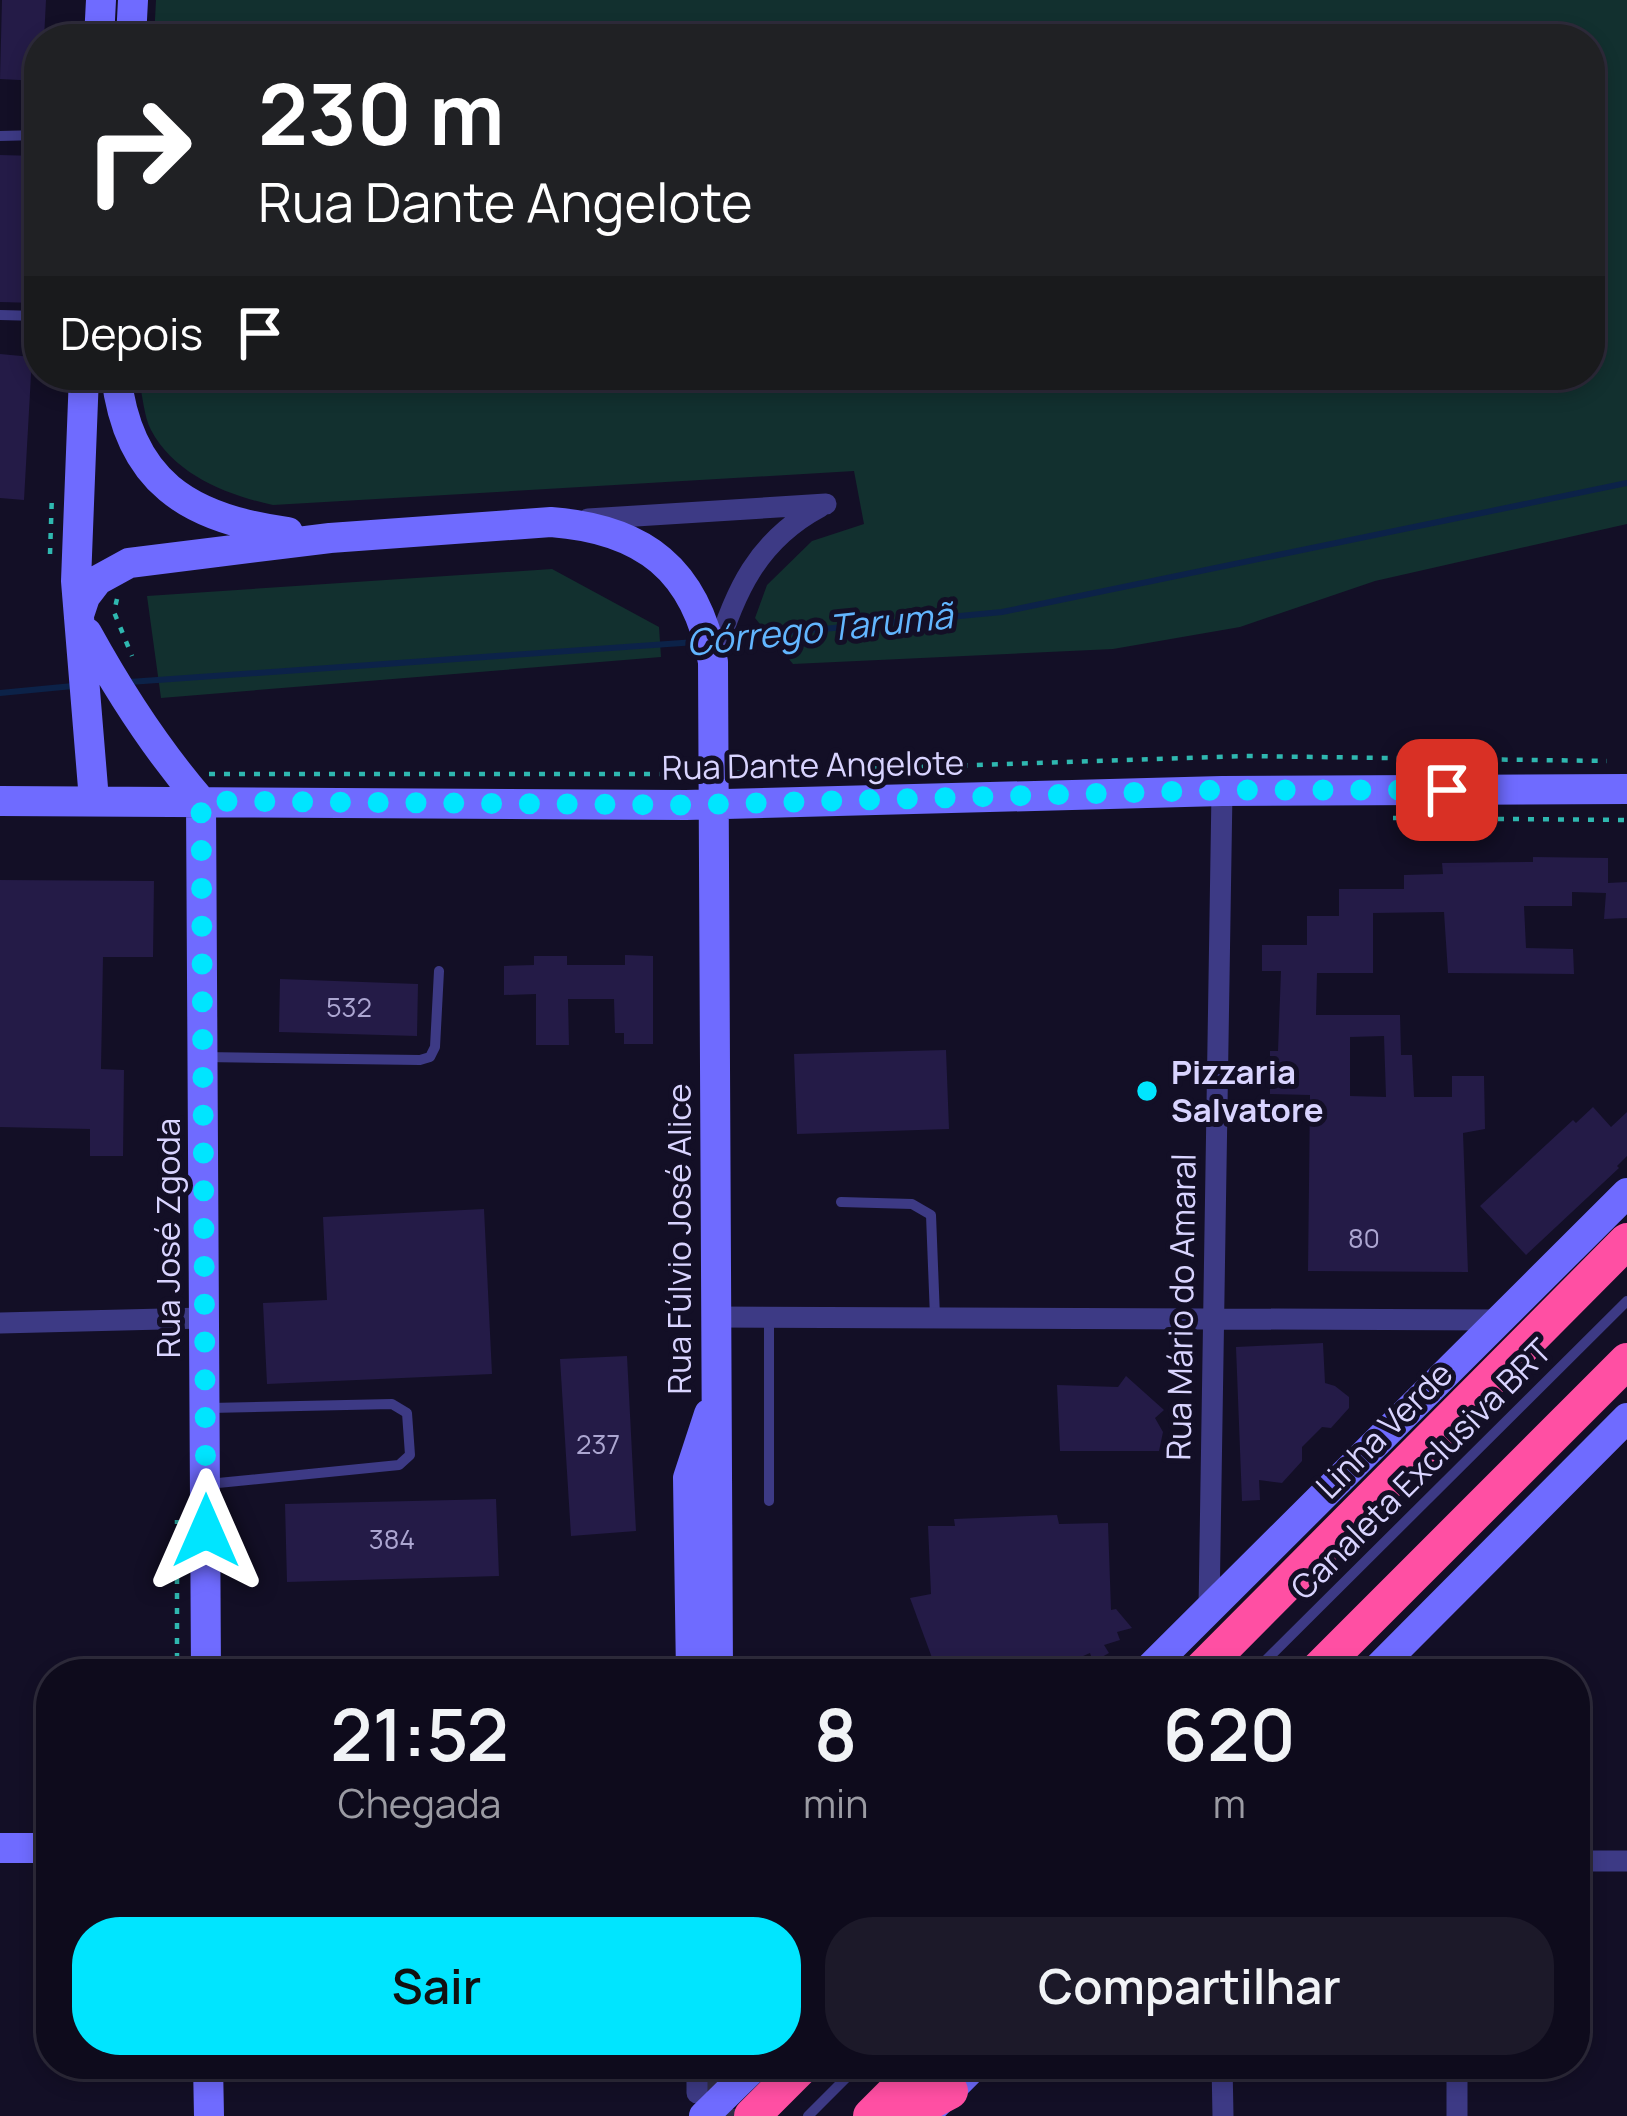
<!DOCTYPE html>
<html lang="pt">
<meta charset="utf-8">
<style>
:root{--surface:#0e0b1c;--page:#1c1929;--text:#f1f3f6;--muted:#9b9ba3;--line:#2e2b3b;--accent:#00e5ff}
body{margin:0;font-family:Manrope,sans-serif;background:var(--page);color:var(--text);height:100vh;display:flex;flex-direction:column;font-size:45px;white-space:nowrap}
*{box-sizing:border-box;margin:0}
p{font-size:39px;color:var(--muted)}
.icon{flex:none;width:66px;height:66px;fill:none;stroke:currentColor;stroke-width:2;stroke-linecap:round;stroke-linejoin:round}
.map{position:relative;flex:1;overflow:hidden}
.sheet{position:absolute;left:36px;top:1659px;width:1554px;height:420px;display:flex;flex-direction:column;background:var(--surface);border-radius:48px;box-shadow:0 6px 18px #0003,0 0 0 3px var(--line)}
.sheet>*{flex:none}
.guide{position:absolute;left:24px;top:24px;width:1581px;height:366px;border-radius:48px;box-shadow:0 6px 18px #0003,0 0 0 3px var(--line);background:#202124;color:#fff;overflow:hidden}
.pin{position:absolute;display:grid;place-items:center;width:102px;height:102px;color:#fff;margin:-51px;border-radius:24px;box-shadow:0 6px 18px #0006}
.me{position:absolute;width:132px;margin:-66px;rotate:0deg;stroke-linejoin:round;filter:drop-shadow(0 0 9px #0008)}
.turn{display:flex;align-items:center;gap:42px;height:252px;padding:0 36px;font-size:54px}
.turn .icon{width:156px;height:156px;stroke-width:2.5}
.turn b{display:block;font-size:84px;line-height:102px}
.then{display:flex;align-items:center;height:114px;padding:0 36px;background:#0003;gap:24px;font-size:45px}
.eta{display:flex;justify-content:space-evenly;align-items:center;height:204px;text-align:center}
.eta b{font-size:72px;font-weight:600;line-height:84px}
.cta{display:flex;gap:24px;margin-top:auto;padding:24px 36px}
.cta a{flex:1;height:138px;border-radius:48px;background:var(--accent);color:#111;font-size:48px;font-weight:600;line-height:138px;text-align:center}
.cta a+a{background:var(--page);color:var(--text)}
.map>svg:first-child{display:block}
</style>
<div class="map">
<svg width="1627" height="2116" viewBox="0 0 1627 2116">
<rect width="100%" height="100%" fill="#130f26"/>
<path fill="#12302f" d="M156 0H1627V524L1375 581 1240 627 1113 649 793 664 755 618 767 585 812 541 864 524 854 471 273 505C227 495 175 475 151 430 144 417 143 396 139 382V375H1590V39H154Z
M552 569 659 627 661 657 161 698 147 596Z"/>
<g fill="none" stroke-linecap="round" stroke-linejoin="round">
<path stroke="#0c2248" stroke-width="6" d="M727 638 1002 612 1627 483
M129 682 696 642
M0 693 73 686"/>
</g>
<path fill="#241b47" fill-rule="evenodd" d="M2 0H46L44 39H39V81L0 79Z
M0 155 37 156 35 303 0 302Z
M0 354 32 357 24 500 0 498Z
M1533 857 1608 858V883L1627 882V918L1604 919 1606 893 1572 892V906H1524L1526 948 1573 949 1574 974 1448 973 1444 912 1373 913V973H1317L1316 1015H1400L1401 1055H1412L1414 1097H1452V1076H1484L1485 1129 1463 1133 1468 1272 1308 1271 1310 1095 1270 1094V1051H1278L1281 971H1262V945H1307V916H1339V889H1404V875L1443 874 1442 863 1533 862ZM1384 1036 1386 1097 1350 1096V1037Z
M0 880 154 881 153 957H103L101 1069 124 1070 123 1156H90V1129L0 1127Z
M625 955 653 956V1044H624V1033H615L614 999H568L569 1045H536V994L504 995V966L534 965V956H567V965H625Z
M280 979 418 984 417 1036 279 1032Z
M946 1050 949 1129 797 1134 794 1054Z
M1593 1107 1611 1127 1627 1112V1156L1617 1166 1619 1168 1526 1255 1480 1206 1573 1120 1576 1123Z
M484 1209 492 1374 267 1384 263 1303 327 1300 323 1217Z
M1323 1343 1325 1383 1335 1386 1349 1397V1408L1331 1428 1322 1427 1302 1447V1461L1282 1483 1259 1480 1260 1500 1242 1501 1236 1347Z
M627 1356 636 1531 571 1536 560 1359Z
M1126 1376 1164 1410 1155 1418 1163 1432 1159 1451H1060L1057 1385 1118 1387Z
M496 1499 499 1576 287 1582 285 1504Z
M1057 1515 1059 1524 1108 1523 1111 1610 1116 1609 1132 1628 1117 1632 1120 1640 1104 1645 1109 1653 1093 1662 1090 1653 1042 1674H938L910 1598 931 1594 928 1526H955L954 1519Z"/>
<g fill="none" stroke-linecap="round" stroke-linejoin="round">
<path stroke="#312d47" stroke-width="30" stroke-dasharray="30 15" stroke-linecap="butt" d="M721 2064V2116"/>
<path stroke="#2fb8b0" stroke-width="4.5" stroke-dasharray="6 9" stroke-linecap="butt" d="M50 554 52 494
M117 599 114 612 132 656
M737 773 1245 756 1607 761
M209 774H689
M1393 818 1627 820
M177 1674V1520"/>
<path stroke="#3d3a85" stroke-width="10" d="M0 136 39 135
M0 315 39 316
M203 1057 420 1060 430 1057 435 1047 439 971
M841 1202 912 1204 931 1215 935 1317
M208 1484 399 1465 410 1455 407 1413 392 1404 210 1408
M769 1501V1319
M1252 1674 1627 1301
M808 2116 860 2064"/>
<path stroke="#3d3a85" stroke-width="21" d="M588 519 826 504
M715 657C734 592 758 540 820 507
M715 1317 1500 1320
M0 1323 204 1318
M1209 1609 1222 791
M1575 1861H1627
M697 2064V2093
M1222 2064 1223 2116
M1457 2116V2064"/>
<path stroke="#6f6bff" stroke-width="30" d="M99 39 101 0
M131 39 133 0
M84 375 76 581 94 800
M116 375C128 481 188 519 288 532
M80 612 85 597 98 580 129 563 330 538 551 522C644 529 696 570 713 662L718 1674
M87 633C120 693 156 749 201 801
M0 801 686 805 1222 791 1627 789
M201 801 206 1674
M691 1674 688 1478 709 1414
M1144 1674 1627 1193
M1372 1674 1627 1418
M0 1848H51
M208 2064 209 2116
M932 2108 976 2064
M704 2116 757 2064"/>
<path stroke="#ff4fa3" stroke-width="36" d="M1197 1674 1627 1241
M1314 1674 1627 1361
M752 2116 804 2064
M871 2116 923 2064
M903 2116 950 2091"/>
</g>
<g fill="none" stroke-linecap="round" stroke-linejoin="round">
<path stroke="#00e5ff" stroke-width="21" stroke-dasharray="0 37.8" d="M206 1531 201 801 686 805 1222 790H1447"/>
</g>
<circle fill="#00e5ff" stroke="#130f26" stroke-width="4.5" cx="1147" cy="1091" r="12"/>
<g text-anchor="middle" stroke-width="10" stroke-linejoin="round" paint-order="stroke">
<g font-size="27" fill="#aca6d1">
<text x="349" y="1017">532</text>
<text x="1364" y="1248">80</text>
<text x="598" y="1454">237</text>
<text x="392" y="1549">384</text>
</g>
<g font-size="33" fill="#d9d4ff" stroke="#130f26">
<text transform="translate(813 765) rotate(-1)" y="12">Rua Dante Angelote</text>
<text transform="translate(168 1238) rotate(-90)" y="12">Rua José Zgoda</text>
<text transform="translate(679 1239) rotate(-90)" y="12">Rua Fúlvio José Alice</text>
<text transform="translate(1181 1307) rotate(-89)" y="12">Rua Mário do Amaral</text>
<text transform="translate(1384 1430) rotate(-45)" y="12">Linha Verde</text>
<text transform="translate(1421 1469) rotate(-45)" y="12">Canaleta Exclusiva BRT</text>
</g>
<g font-size="33" font-weight="bold" fill="#d9d4ff" stroke="#130f26" text-anchor="start">
<text x="1171" y="1084">Pizzaria<tspan x="1171" dy="38">Salvatore</tspan></text>
</g>
<g font-size="36" font-style="italic" fill="#62b6ff" stroke="#130f26">
<text transform="translate(819 629) rotate(-6)" y="13">Córrego Tarumã</text>
</g>
</g>
</svg>
<div class="pin" style="left:1447px;top:790px;background:#d93025"><svg class="icon" aria-label="arrive" viewBox="0 0 24 24"><path d="M6 21V4h12l-3 4 3 4H6"/></svg></div>
<svg class="me" style="left:206px;top:1531px" viewBox="-20 -20 40 40"><path d="M0-17L14 15 0 8-14 15z" fill="#00e5ff" stroke="#fff" stroke-width="4"/></svg>
<div class="guide">
<div class="turn"><svg class="icon" aria-label="right" viewBox="0 0 24 24"><path d="M7 20v-9h11M14 6l5 5-5 5"/></svg><div><b>230 m</b>Rua Dante Angelote</div></div>
<div class="then">Depois<svg class="icon" aria-label="arrive" viewBox="0 0 24 24"><path d="M6 21V4h12l-3 4 3 4H6"/></svg></div>
</div>
<section class="sheet">
<div class="eta">
<div><b>21:52</b><p>Chegada</p></div>
<div><b>8</b><p>min</p></div>
<div><b>620</b><p>m</p></div>
</div>
<div class="cta"><a>Sair</a><a>Compartilhar</a></div>
</section>
</div>
